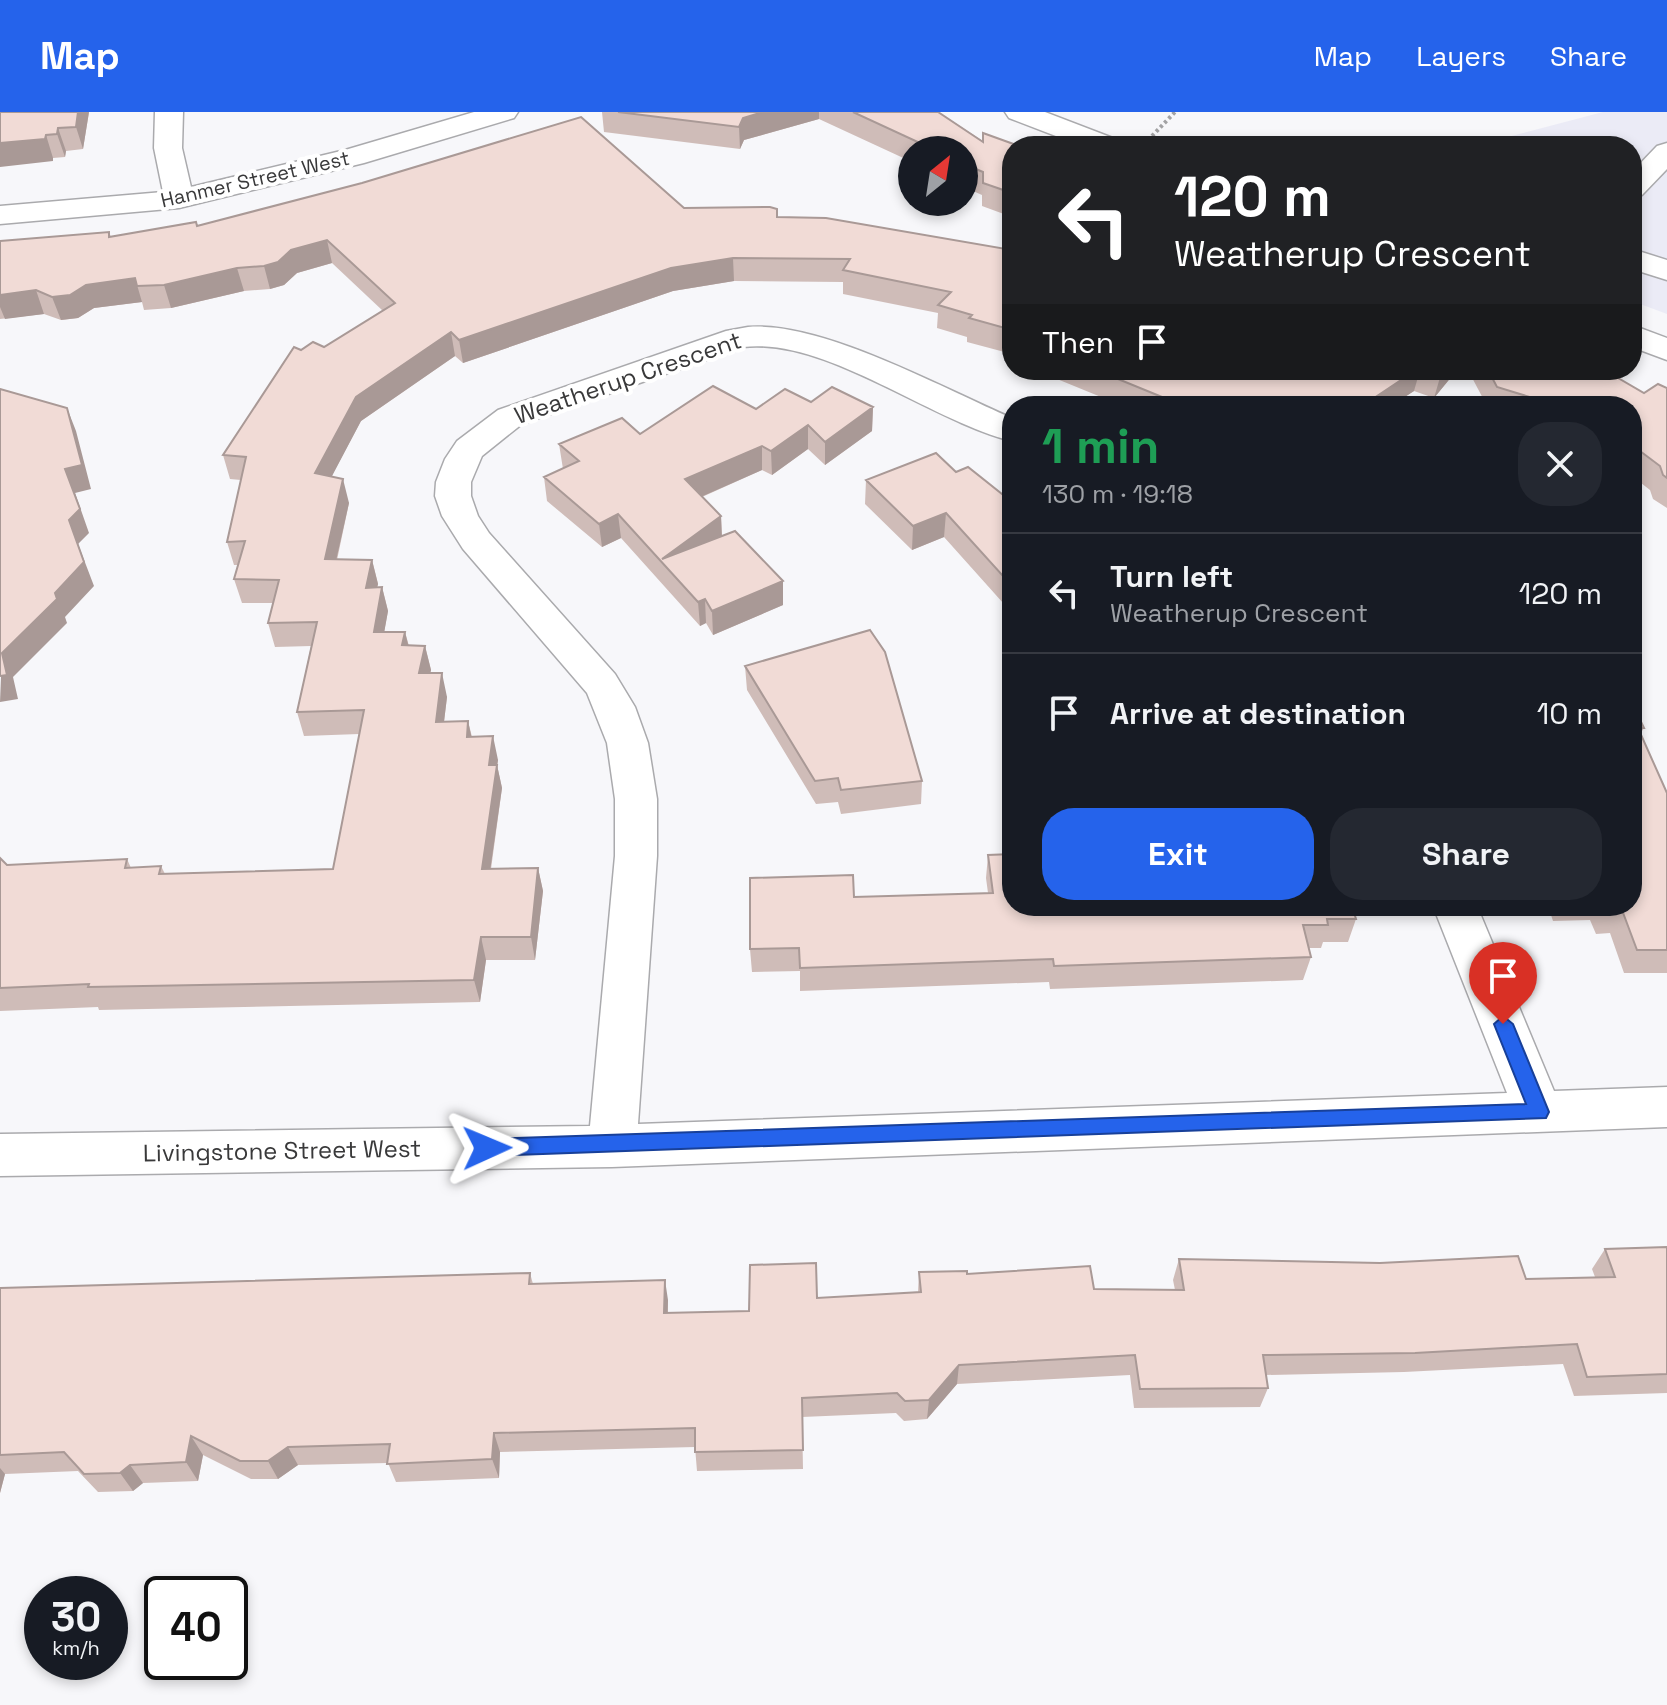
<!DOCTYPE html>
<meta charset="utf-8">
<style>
:root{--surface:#171b24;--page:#242831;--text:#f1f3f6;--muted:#9ea1a6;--line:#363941;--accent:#2563eb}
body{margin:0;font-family:"Space Grotesk",sans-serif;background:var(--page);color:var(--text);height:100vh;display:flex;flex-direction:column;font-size:30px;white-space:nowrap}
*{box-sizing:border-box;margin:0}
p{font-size:26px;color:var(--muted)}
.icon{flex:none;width:44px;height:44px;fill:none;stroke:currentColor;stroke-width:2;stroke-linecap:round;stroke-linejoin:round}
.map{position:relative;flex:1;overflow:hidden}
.side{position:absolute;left:1002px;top:284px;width:640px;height:520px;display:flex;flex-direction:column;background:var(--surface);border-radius:32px;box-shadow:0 4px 12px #0003}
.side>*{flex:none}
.top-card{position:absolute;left:1002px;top:24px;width:640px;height:244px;border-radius:32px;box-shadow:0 4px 12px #0003;background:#202124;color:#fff;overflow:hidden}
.needle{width:52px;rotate:30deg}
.controls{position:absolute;left:898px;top:24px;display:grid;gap:16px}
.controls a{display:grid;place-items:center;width:80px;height:80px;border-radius:50%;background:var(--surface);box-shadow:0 4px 12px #0003;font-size:40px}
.speed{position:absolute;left:24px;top:1464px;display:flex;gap:16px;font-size:40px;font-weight:700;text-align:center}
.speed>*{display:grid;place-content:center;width:104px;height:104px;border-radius:50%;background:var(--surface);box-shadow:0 4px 12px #0003;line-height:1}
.speed small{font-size:20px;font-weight:400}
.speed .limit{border:4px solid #111;border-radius:12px;background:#fff;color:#111}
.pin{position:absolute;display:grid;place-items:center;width:68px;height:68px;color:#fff;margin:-82px -34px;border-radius:50% 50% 50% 0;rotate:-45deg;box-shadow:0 0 8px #0007}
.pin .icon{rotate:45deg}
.me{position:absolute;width:88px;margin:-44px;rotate:89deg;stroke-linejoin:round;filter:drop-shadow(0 0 6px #0008)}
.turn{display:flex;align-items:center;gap:28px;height:168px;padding:0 40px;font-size:36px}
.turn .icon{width:104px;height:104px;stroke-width:2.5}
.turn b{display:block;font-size:56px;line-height:68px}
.then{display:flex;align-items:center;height:76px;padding:0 40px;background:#0003;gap:16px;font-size:30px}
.round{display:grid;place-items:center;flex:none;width:84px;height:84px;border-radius:32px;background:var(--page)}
.headline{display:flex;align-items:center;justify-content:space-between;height:136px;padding:0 40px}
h1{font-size:48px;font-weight:800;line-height:60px;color:#1e9e55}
.button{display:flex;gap:16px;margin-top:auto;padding:16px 40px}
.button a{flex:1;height:92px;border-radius:32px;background:var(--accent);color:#fff;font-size:32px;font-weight:800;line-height:92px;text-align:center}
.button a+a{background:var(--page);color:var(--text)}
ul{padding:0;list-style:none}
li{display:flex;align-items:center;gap:24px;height:120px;padding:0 40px;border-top:2px solid var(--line)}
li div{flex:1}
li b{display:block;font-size:30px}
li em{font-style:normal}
header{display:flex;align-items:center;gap:48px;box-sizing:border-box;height:112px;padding:0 40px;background:var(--accent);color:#fff}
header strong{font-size:38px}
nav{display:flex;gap:44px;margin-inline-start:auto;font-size:28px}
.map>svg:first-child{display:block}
</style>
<header>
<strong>Map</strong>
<nav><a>Map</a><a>Layers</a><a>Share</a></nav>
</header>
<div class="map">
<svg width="1667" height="1593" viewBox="0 0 1667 1593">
<rect width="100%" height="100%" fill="#f7f7fa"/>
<path fill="#ebebf6" d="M1603 0H1667V202L1632 189V34H1408L1504 26Z"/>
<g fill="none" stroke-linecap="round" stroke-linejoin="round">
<defs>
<path id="minor" d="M155 0H183L182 36 191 75 345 38 474 0H518L514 6 364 51 179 96 0 112V94L163 80 154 36Z
M1005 0H1045L1118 28 1122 34H1082L1009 6Z
M1667 31V57L1642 83 1632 86V60L1657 34Z
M1632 137 1667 148V168L1632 157Z
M1632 213 1667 226V248L1632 235Z
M748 215C822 209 942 276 1012 306V329C930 309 826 225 743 235L522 312 482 344 471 370V384L478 404 489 421 615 562 635 595 648 631 657 687V744L638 1012 1507 981 1433 794H1477L1554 979 1667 975V1015L612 1055 0 1064V1022L590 1014 615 744V687L607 631 587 581 463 437 442 404 435 384 436 370 445 347 457 329 498 298 726 219Z"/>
</defs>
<use href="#minor" stroke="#aaaaad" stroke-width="3"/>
<path stroke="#a2a2a4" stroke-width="4" stroke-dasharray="3 3" stroke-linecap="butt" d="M1152 24 1175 0"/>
<use href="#minor" fill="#fff" fill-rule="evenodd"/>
</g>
<path fill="#cfbcb8" d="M0 0H89L83 37 66 39 65 45 53 46V49Z
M602 0H938L983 29 1012 34V105L982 94V83L964 75V38H912V50L819 7 744 28 740 37 604 20Z
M684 96 777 97 778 105 1012 138V242L967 230V225L937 216 938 201 843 182V170L734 169 673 179 463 251 455 244 361 309 331 365 349 391 337 448H372L378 472 377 475H382L388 499 384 520H405L409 534H425L431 558 430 561 447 585 444 610 468 609 472 625 498 648 497 653 502 676 491 757 538 756 543 779 535 848H486L480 890 99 898 98 895 0 899V746L7 753 127 747 131 756 161 754 165 762 333 757 359 622 304 624 297 600 311 534 275 535 268 511 273 491H242L234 467 238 453H234L227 430 241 368 230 367 223 343 301 238 324 235 383 199 332 151 297 161 284 173 270 177 244 179 171 196 144 198 142 190 94 196 78 206 61 208 44 202 0 207V129L109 120 111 125 197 114Z
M1035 258H1457L1434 286 1414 279 1391 294H1123Z
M1468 258H1573L1576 265 1644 281 1667 276V396L1653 387 1650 378 1632 364V294H1487Z
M811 290 873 295 872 319 825 353 808 337 772 363 762 358 702 385 721 404 722 424 783 493 713 523 706 511 700 514 621 426 602 435 547 389 544 365 563 357 559 332 640 322 756 297Z
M956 360 1012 390V501L944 425 912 438 865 392 866 368Z
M745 554 922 669 921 692 841 702 838 690 816 692 747 578Z
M1632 591 1644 616 1640 622 1667 681V861H1624L1610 821 1596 822 1590 808 1553 809 1548 794H1632Z
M988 743 1356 807 1348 830H1323L1321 836H1308L1311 845 1303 868 1050 877 1049 870 800 879V859L752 860 750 837 854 785 988 781 986 766Z
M1667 1135V1281L1574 1284 1563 1252 1404 1260 1266 1263 1268 1276 1260 1295 1134 1296 1130 1263 957 1272 927 1307 904 1309 896 1301 802 1305 803 1357 697 1359 695 1335 500 1340 499 1366 396 1370 388 1351 298 1353 278 1367H251L203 1343 198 1369 143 1371 133 1379 98 1380 78 1359 5 1362 0 1381V1176L530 1161 533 1172 668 1188V1201L749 1199 817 1186 918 1180 919 1160 967 1162 1094 1177 1175 1178 1173 1168 1179 1147 1526 1167 1595 1165 1592 1157 1605 1137Z"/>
<path fill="#a99996" d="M78 0H89L83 37 76 15Z
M763 0H819V7L744 28 740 37 739 15 743 6Z
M58 16 66 39 65 45 57 22Z
M46 23 53 46V49L0 55V31Z
M327 128 332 151 297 161 284 173 270 177 264 154 291 138Z
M733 146 734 169 673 179 463 251 459 228 671 156Z
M237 156 244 179 171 196 164 173Z
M135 166 142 190 94 196 78 206 61 208 52 185 86 173Z
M36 178 44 202 5 207 0 195V183Z
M451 220 455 244 361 309 321 385 315 361 356 285Z
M1416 258H1420L1414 279 1391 294H1362Z
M1445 258H1457L1434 286 1441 262Z
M873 295 872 319 825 353V330Z
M67 296 76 319 91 377 75 381 89 421 78 432 94 474 65 505 67 511 13 565 18 587 0 590 2 541 69 408 65 357Z
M808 313V337L772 363 771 339Z
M762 334V358L687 391 685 367Z
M343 367 349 391 331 471 325 447Z
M946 401 944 425 912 438 913 414Z
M618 402 621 426 602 435 599 412Z
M721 404 722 428 662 447Z
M372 448 378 472 372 499 366 476Z
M783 469V493L713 523 712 499Z
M382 475 388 499 380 544 374 520Z
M705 487 706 511 700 514 698 490Z
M405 520 411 544 402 533Z
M425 534 431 558 425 585 419 561Z
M442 561 447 585 441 634 436 610Z
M468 609 473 632 467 625Z
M493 624 498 648 494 677 489 653Z
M497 653 502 676 487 780 482 757Z
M538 756 543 779 535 848 531 825Z
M481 825 486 848 480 890 474 868Z
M665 1168 668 1188 667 1221 664 1201Z
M959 1253 957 1272 927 1307 929 1288Z
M494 1321 500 1340 499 1366 492 1347Z
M191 1324 203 1343 198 1369 186 1350Z
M288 1335 298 1353 278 1367 268 1349Z
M130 1353 143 1371 133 1379 120 1361Z
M0 1356 5 1362 0 1381Z"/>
<path fill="#f1dbd6" stroke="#a99996" stroke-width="2" d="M0 0H78L76 15 58 16 57 22 46 23 45 27 0 31Z
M618 0H763L743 6 739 15Z
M853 0H938L983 30V21L1019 34H1012V81L983 71V60L964 52V38H935Z
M581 5 684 96 770 95 777 97V105L826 106 1012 138V218L969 206 972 203 938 193 951 180 843 158 850 147 733 146 671 156 459 228 451 220 356 285 315 361 343 367 325 447 372 448 366 476 382 475 374 520H405L402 533 425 534 419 561H442L436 610 468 609 467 625 493 624 489 653H497L482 757 538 756 531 825H481L474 868 88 875 89 872 0 876V746L7 753 127 747 125 756 161 754 159 762 333 757 364 598 297 600 317 510 268 511 279 468 234 467 245 429 227 430 246 345 223 343 294 235 301 238 313 230 324 235 395 191 327 128 291 138 278 150 264 154 237 156 164 173 137 174 135 166 86 173 70 183 52 185 36 178 0 183V129L109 120V125L196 110 197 114 362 71Z
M1096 258H1416L1362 294H1184Z
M1429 258H1445L1441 262Z
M1488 258H1573L1576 265 1618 266 1644 281 1658 272 1667 276V366L1663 363 1660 354 1632 333V294H1559L1497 275Z
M713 274 756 297 785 277 811 290 832 275 873 295 825 330 808 313 771 339 762 334 685 367 721 404 662 447 735 419 783 469 712 499 705 487 698 490 618 402 599 412 544 365 579 349 559 332 622 306 640 322Z
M0 277 67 296 82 353 65 357 80 397 69 408 84 450 55 481 57 487 2 541 7 563 0 564Z
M936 341 956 360 968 355 1012 390V474L946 401 913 414 866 368Z
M870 518 885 540 922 669 841 678 838 666 815 669 745 554Z
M1632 591 1644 616H1638L1667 681V838H1637L1622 798 1608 799 1606 794H1632Z
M1012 742V794H1352L1356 807H1327L1328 813H1303L1311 845 1054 854 1053 847 800 856 799 836 750 837V766L853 763 854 785 993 781 988 743Z
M1667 1135V1262L1587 1265 1577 1232 1415 1241 1263 1243 1268 1276 1140 1277 1135 1243 959 1253 929 1288 905 1289 897 1281 802 1286 803 1338 695 1340V1316L494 1321 492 1347 387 1352 390 1332 288 1335 268 1349H240L191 1324 186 1350 130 1353 120 1361 84 1362 64 1340 0 1343V1176L530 1161 529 1172 665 1168 664 1201 749 1199 750 1153 816 1151 817 1186 921 1180 919 1160 967 1159V1162L1090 1154 1094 1177 1184 1178 1179 1147 1380 1151 1518 1144 1526 1167 1615 1165 1605 1137Z"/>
<path fill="#2563eb" stroke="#184099" stroke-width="2" d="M1503 904 1513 912 1549 1000 1546 1006 487 1044 477 1036 487 1027 1526 992 1494 912Z"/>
<g text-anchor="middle" stroke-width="8" stroke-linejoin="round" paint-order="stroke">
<g font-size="20" fill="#39393a" stroke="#fff">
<text transform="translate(255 67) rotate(-13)" y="7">Hanmer Street West</text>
</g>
<g font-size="24" fill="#39393a" stroke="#fff">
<text transform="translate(628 266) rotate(-19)" y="8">Weatherup Crescent</text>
<text transform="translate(282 1039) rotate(-1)" y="8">Livingstone Street West</text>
</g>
</g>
</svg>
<div class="controls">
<a><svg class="needle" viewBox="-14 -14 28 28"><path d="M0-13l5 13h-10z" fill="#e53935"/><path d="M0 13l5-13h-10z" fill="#9ea1a6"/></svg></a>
</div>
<div class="speed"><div>30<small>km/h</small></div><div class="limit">40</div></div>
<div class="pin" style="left:1503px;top:912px;background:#d93025"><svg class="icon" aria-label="arrive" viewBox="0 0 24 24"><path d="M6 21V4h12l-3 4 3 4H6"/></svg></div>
<svg class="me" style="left:487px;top:1036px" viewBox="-20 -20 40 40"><path d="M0-17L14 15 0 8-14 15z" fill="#2563eb" stroke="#fff" stroke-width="4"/></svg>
<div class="top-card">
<div class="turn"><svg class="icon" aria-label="left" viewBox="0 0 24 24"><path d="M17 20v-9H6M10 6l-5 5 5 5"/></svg><div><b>120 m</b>Weatherup Crescent</div></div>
<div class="then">Then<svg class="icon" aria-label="arrive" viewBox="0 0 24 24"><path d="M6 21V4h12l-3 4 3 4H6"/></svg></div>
</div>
<section class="side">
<div class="headline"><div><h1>1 min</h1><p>130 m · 19:18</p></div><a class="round"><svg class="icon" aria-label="close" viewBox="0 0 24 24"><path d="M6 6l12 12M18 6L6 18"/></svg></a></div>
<ul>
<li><svg class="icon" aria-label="left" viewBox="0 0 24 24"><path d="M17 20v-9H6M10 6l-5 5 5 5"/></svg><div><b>Turn left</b><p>Weatherup Crescent</p></div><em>120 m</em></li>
<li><svg class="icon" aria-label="arrive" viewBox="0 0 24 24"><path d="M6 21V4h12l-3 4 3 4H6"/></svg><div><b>Arrive at destination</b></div><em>10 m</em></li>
</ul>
<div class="button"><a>Exit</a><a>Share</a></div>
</section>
</div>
